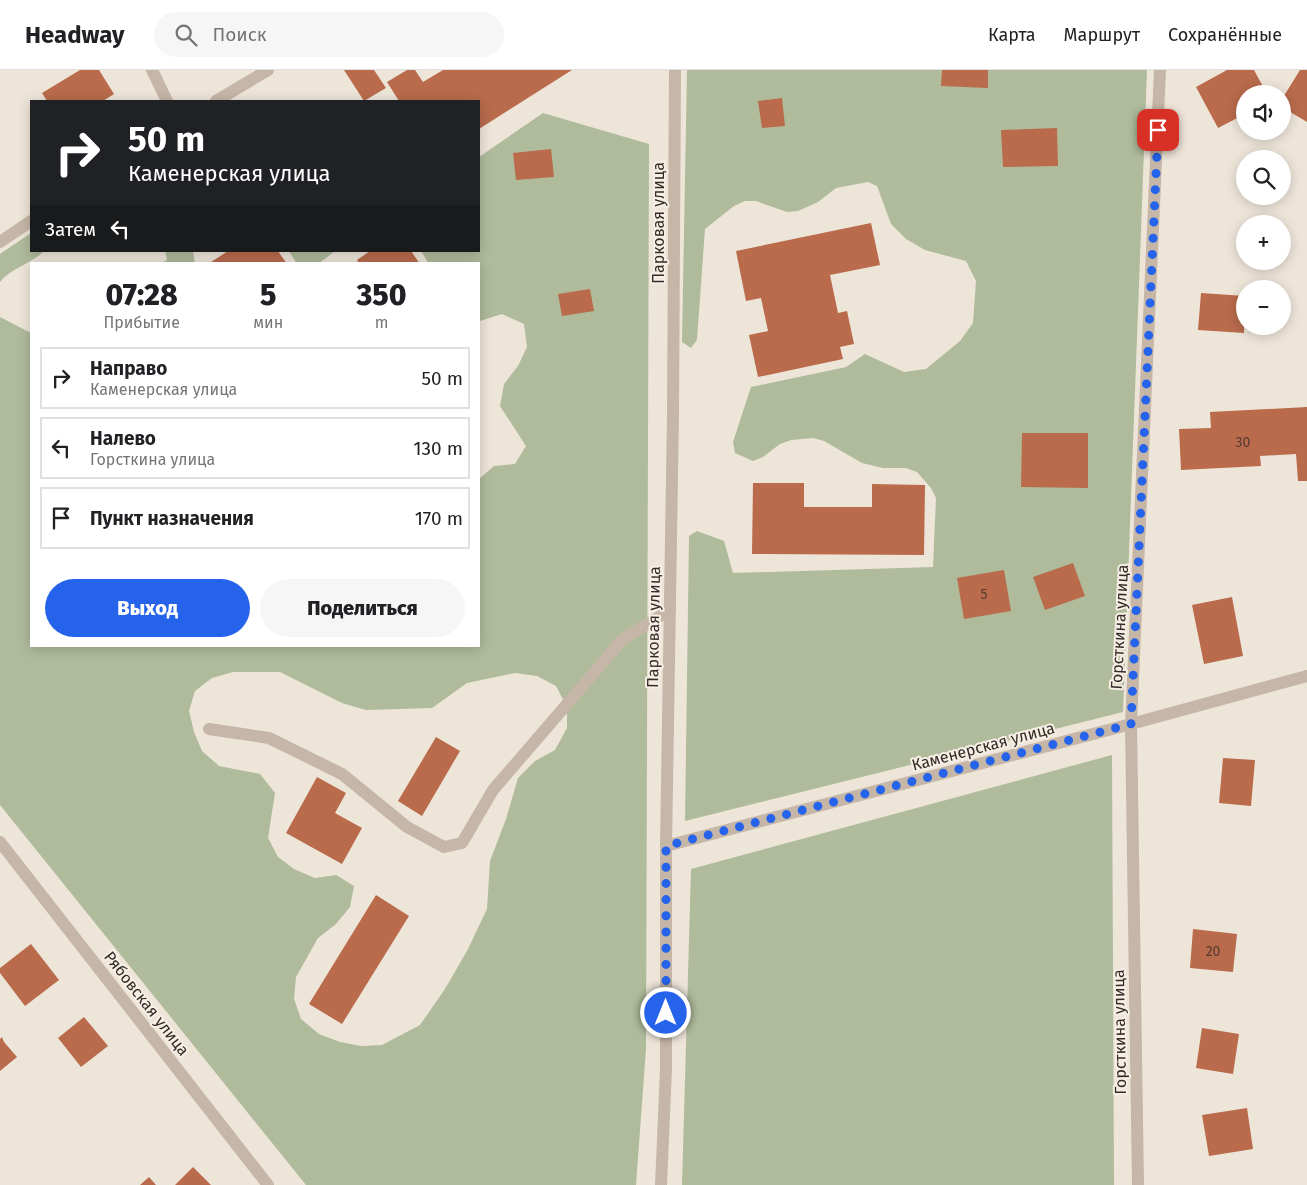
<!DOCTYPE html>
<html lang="ru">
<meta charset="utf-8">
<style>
:root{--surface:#fff;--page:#f6f6f6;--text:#202124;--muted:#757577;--line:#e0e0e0;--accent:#2563eb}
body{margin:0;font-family:"Fira Sans",sans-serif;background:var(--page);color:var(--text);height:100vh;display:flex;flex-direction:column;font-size:19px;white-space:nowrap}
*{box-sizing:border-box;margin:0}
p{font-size:16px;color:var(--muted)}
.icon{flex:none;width:28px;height:28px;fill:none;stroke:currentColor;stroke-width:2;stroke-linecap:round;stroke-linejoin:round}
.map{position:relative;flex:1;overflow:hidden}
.sheet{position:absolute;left:30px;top:192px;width:450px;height:385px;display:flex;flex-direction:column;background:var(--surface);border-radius:0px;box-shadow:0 2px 12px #0003}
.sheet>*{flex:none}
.guide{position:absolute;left:30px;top:30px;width:450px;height:152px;border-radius:0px;box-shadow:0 2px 12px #0003;background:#202124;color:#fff;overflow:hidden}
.buttons{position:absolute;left:1236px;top:15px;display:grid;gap:10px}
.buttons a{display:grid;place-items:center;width:55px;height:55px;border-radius:50%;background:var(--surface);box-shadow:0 2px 12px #0003;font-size:25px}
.pin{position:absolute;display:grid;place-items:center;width:42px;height:42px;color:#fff;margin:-21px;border-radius:10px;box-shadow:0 2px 8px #0006}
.me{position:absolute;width:55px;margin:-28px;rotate:0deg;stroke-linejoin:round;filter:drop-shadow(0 0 4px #0008)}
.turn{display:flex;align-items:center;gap:18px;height:105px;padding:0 15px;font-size:22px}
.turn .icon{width:65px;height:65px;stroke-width:2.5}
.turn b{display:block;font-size:35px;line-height:42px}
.then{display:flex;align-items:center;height:48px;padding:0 15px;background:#0003;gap:10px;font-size:19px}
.eta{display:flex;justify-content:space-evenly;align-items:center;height:85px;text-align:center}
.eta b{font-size:30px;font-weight:800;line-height:35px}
.action{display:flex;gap:10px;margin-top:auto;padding:10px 15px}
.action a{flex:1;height:58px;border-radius:30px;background:var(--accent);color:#fff;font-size:20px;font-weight:800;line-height:58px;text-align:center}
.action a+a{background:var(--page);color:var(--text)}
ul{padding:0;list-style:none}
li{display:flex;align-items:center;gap:15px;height:62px;margin:0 10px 8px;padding:0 5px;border:2px solid var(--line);border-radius:0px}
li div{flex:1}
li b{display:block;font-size:19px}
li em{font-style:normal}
header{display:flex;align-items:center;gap:30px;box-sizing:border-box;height:70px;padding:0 25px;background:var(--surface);border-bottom:1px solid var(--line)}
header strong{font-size:24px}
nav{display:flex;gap:28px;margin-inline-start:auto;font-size:18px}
.search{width:350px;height:45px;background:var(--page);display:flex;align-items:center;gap:12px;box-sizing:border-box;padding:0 18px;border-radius:28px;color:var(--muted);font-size:19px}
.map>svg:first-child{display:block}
</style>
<header>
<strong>Headway</strong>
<div class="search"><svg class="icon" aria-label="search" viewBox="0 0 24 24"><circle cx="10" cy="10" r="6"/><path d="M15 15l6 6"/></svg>Поиск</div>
<nav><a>Карта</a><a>Маршрут</a><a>Сохранённые</a></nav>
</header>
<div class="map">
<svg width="1307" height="1115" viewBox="0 0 1307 1115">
<rect width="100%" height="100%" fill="#eee5d9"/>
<path fill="#afbb9b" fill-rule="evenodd" d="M687 0H1147L1123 642 685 751 689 466 697 461 724 471 733 503 933 497 936 428 931 418 917 402 906 398H883L862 393 824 371 813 368 791 370 780 374 763 387 753 391 735 383 733 372 751 317 846 297 865 284 904 302 926 299 960 271 973 253 976 211 966 191 925 180 906 169 891 154 877 116 868 112 836 118 818 132 798 141 787 142 756 131H745L734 136 705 159 697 270 691 278 682 272Z
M543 43 649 74 646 979 636 1115H306L0 735V247L31 263V576H479V409L494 396 515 394 526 376 500 336 504 314 518 296 527 277 524 254 502 244 480 251 479 253V194H429L421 181H479V87ZM233 602H280L342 633 366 640 432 638 467 613 515 603 537 606 556 616 567 637V658L555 680 535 691 518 708 506 749 490 791 487 839 468 879 445 919 420 955 382 975 361 976 340 972 319 964 301 949 294 929 296 907 318 868 336 854 350 837 354 816 336 805 315 808 294 799 278 787 268 768 275 723 260 704 219 696 202 681 194 662 189 641 195 621 212 608Z
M31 163V181H44C31 194 11 198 0 212V184Z
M165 181H193L195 194H159L167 190Z
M289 181H335L318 194H297Z
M1112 685 1114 1115H682L691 799Z"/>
<path fill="#b96b4c" d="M80 0H99L114 24 103 31H47L42 23Z
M344 0H374L386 18 364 31Z
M407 0H415L423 12 443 0H572L479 59V31H399L387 12Z
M942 0H988V18L941 16Z
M1227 0H1254L1267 24H1245V44L1218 58 1196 17Z
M1300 0H1307V52L1282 37V29Z
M782 28 785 56 762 58 758 31Z
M1057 58 1058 96 1003 97 1001 60Z
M551 79 554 107 516 110 513 83Z
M871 153 880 195 830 205 838 243 847 241 854 274 840 277 843 289 758 307 749 265 768 261 761 228 746 231 736 181Z
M228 181H278L287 194H208Z
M370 181H411L420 194H359L357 190Z
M590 219 594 241 562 246 558 224Z
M1201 223 1245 226 1244 263 1198 260Z
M1307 337V411H1298L1296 384 1260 386 1261 396 1181 400 1179 359 1211 358 1210 342Z
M1022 363H1088V418L1021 417Z
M753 413H804V437H872V414L925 415 924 485 752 484Z
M1073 493 1085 526 1045 540 1033 507Z
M1004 500 1011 541 964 549 957 508Z
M1232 527 1243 586 1204 594 1192 535Z
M436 667 460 681 422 746 398 731Z
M1223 688 1255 690 1251 736 1219 733Z
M317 707 346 723 335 743 362 758 342 794 286 763Z
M376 825 409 846 342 954 309 934Z
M1193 859 1237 864 1233 902 1190 898Z
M31 874 59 910 25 936 0 903V898Z
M84 947 108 976 81 997 58 968Z
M1202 958 1239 964 1233 1004 1196 998Z
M2 967 4 972 17 987 0 1001V969Z
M1247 1038 1253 1079 1209 1086 1202 1045Z
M193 1097 211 1115H175Z
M149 1107 156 1115H140Z"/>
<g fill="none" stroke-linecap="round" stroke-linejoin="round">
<path stroke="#c5b6a7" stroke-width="12" d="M209 659 269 668 342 704 407 757 444 777 462 773 493 720 623 569 670 540"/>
<path stroke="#c5b6a7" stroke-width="12" d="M152 0 167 31
M216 31 268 0
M0 172 31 151
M0 772 268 1115
M666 776 1131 654 1307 606
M661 1115 666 999V776L673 345 675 0
M1138 1115 1131 654 1160 0"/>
</g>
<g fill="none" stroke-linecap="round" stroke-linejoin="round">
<path stroke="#2563eb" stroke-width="9" stroke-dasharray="0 16.2" d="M666 943V776L1131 654 1158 60"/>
</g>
<g text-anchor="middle" stroke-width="4" stroke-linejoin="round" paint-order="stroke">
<g font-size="14" fill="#543b30">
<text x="1243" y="377">30</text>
<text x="984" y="529">5</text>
<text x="1213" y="886">20</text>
</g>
<g font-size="16" fill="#322b27" stroke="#f7efe5">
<text transform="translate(658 153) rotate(-90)" y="6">Парковая улица</text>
<text transform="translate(653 557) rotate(-89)" y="6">Парковая улица</text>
<text transform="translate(1119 557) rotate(-87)" y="6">Горсткина улица</text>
<text transform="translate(983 676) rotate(-15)" y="6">Каменерская улица</text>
<text transform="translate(147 933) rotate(52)" y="6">Рябовская улица</text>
<text transform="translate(1119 962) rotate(-91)" y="6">Горсткина улица</text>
</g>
</g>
</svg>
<div class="buttons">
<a><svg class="icon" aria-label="sound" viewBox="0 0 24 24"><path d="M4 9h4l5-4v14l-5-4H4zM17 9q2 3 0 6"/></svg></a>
<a><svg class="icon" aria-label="search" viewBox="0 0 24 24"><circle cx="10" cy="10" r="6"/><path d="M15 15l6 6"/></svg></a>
<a>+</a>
<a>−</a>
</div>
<div class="pin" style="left:1158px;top:60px;background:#d93025"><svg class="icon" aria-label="arrive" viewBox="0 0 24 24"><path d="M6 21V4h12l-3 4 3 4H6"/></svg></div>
<svg class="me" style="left:666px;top:943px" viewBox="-20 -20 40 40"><circle r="17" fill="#2563eb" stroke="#fff" stroke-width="3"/><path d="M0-11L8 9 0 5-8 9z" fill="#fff"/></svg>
<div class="guide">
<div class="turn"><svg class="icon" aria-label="right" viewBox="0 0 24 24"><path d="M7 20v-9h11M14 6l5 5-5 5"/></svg><div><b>50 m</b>Каменерская улица</div></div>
<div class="then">Затем<svg class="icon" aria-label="left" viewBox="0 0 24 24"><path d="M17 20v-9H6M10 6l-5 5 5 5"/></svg></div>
</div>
<section class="sheet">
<div class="eta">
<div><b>07:28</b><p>Прибытие</p></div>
<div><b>5</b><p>мин</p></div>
<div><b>350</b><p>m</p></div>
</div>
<ul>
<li><svg class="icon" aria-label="right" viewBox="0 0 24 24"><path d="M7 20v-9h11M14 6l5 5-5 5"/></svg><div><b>Направо</b><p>Каменерская улица</p></div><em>50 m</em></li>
<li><svg class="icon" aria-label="left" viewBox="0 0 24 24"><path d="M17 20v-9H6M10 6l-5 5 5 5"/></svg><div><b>Налево</b><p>Горсткина улица</p></div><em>130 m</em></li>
<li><svg class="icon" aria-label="arrive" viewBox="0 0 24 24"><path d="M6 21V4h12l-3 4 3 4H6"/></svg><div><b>Пункт назначения</b></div><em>170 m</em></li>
</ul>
<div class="action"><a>Выход</a><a>Поделиться</a></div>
</section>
</div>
